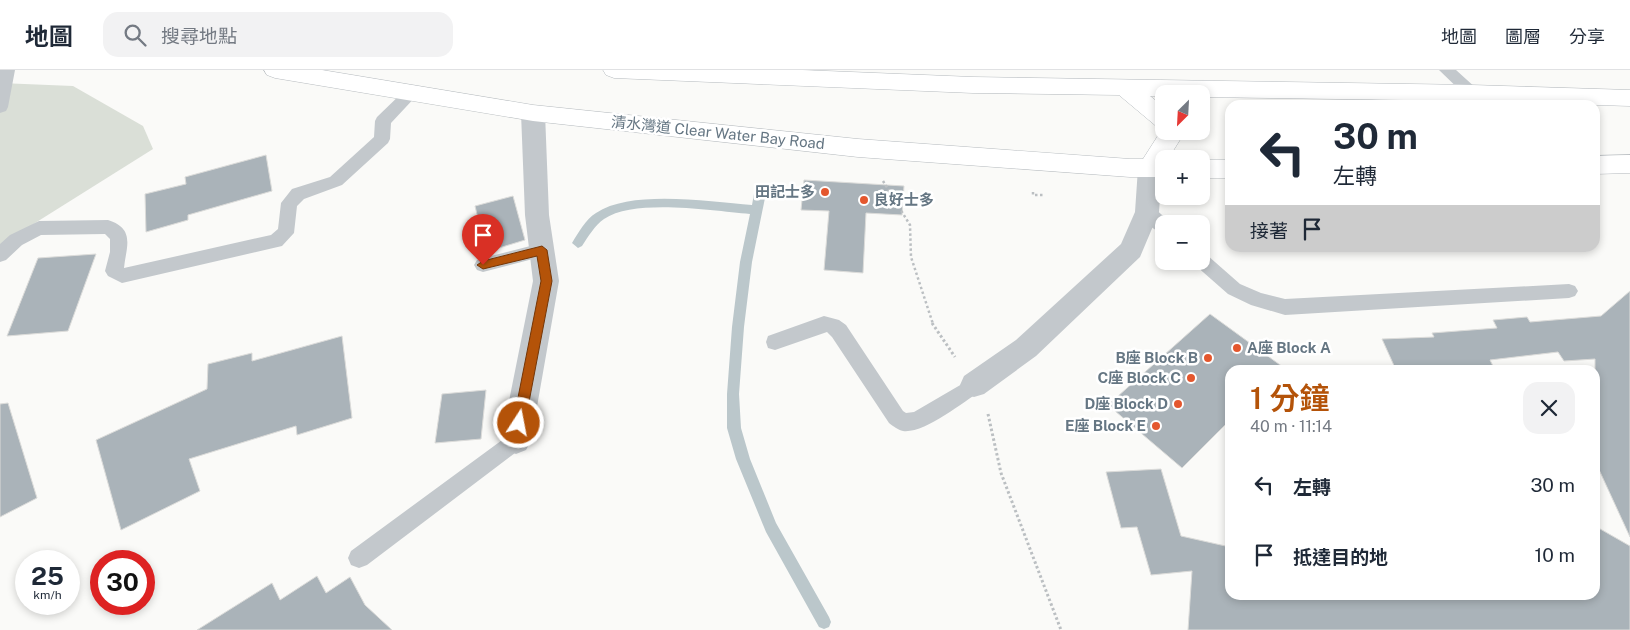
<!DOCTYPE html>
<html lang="zh-TW">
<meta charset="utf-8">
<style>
:root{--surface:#fff;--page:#f2f2f3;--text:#1f2937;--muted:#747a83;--line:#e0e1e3;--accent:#b45309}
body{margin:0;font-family:"Public Sans","Noto Sans TC",sans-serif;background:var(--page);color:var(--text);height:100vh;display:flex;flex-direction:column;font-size:19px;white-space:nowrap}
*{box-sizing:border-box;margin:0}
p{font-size:16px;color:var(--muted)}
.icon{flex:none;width:28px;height:28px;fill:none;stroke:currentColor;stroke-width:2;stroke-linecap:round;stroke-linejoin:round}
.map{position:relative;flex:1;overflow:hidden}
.side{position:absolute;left:1225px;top:295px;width:375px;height:235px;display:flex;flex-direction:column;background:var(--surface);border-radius:15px;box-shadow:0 2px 8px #0003}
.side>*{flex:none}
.top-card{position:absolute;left:1225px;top:30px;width:375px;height:152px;border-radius:15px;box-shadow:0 2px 8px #0003;background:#fff;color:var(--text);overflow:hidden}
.needle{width:32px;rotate:204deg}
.tools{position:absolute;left:1155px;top:15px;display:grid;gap:10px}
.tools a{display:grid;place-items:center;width:55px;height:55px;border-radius:10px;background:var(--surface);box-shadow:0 2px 8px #0003;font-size:25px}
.speed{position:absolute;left:15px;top:480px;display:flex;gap:10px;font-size:25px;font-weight:700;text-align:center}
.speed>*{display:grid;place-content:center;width:65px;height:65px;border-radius:50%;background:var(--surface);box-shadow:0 2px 8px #0003;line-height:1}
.speed small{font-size:12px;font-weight:400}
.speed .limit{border:8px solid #d22;background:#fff;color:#111}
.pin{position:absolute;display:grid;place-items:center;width:42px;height:42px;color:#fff;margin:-51px -21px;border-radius:50% 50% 50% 0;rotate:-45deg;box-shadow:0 0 5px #0007}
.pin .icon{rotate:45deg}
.me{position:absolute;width:55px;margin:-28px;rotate:11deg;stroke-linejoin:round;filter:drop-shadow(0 0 4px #0008)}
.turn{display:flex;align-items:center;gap:18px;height:105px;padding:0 25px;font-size:22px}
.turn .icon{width:65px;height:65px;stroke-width:2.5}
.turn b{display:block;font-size:35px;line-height:42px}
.then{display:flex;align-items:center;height:48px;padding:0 25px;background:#0003;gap:10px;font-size:19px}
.round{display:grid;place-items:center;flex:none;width:52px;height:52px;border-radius:15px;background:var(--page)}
.head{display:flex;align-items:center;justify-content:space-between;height:85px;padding:0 25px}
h1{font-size:30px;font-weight:600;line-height:38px;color:var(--accent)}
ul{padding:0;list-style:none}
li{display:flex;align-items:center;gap:15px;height:70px;padding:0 25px}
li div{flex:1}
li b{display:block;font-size:19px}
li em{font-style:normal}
header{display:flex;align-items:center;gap:30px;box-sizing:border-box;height:70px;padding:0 25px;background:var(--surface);border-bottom:1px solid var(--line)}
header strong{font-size:24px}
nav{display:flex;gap:28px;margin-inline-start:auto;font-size:18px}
.search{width:350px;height:45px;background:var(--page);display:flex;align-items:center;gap:12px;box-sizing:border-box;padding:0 18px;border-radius:15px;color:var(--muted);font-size:19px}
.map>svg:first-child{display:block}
</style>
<header>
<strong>地圖</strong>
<div class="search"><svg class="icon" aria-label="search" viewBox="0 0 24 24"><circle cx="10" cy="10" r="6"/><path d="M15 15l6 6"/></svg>搜尋地點</div>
<nav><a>地圖</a><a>圖層</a><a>分享</a></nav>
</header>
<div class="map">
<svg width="1630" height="560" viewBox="0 0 1630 560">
<rect width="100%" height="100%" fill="#fafaf8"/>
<path fill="#dadfd7" d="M0 13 73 16 143 56 153 79 0 175Z"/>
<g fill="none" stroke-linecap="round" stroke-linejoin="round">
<path fill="#bbc7cb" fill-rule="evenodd" d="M761 114 767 118 752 192 744 257 739 324 741 358 750 389 776 453 829 547 831 552 829 557 824 559 819 557 766 462 736 389 727 358V324L732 257 740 192 750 144C713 141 635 128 604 149 595 155 588 167 582 176L578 178 572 173C578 163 586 149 596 143 632 119 710 132 752 135L755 118Z"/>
</g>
<path fill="#aab3b9" stroke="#dcdcda" d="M266 85 272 121 188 145V150L146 162 145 124 186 114 185 107Z
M804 110 904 116 902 145 866 143 863 203 824 200 829 141 801 140Z
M513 126 525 170 486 182 475 136Z
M96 184 68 261 7 266 38 188Z
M1630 221V467L1595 391V289L1564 291 1558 282 1490 290 1495 300H1396L1382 269 1434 267 1432 263 1497 258 1493 250 1527 247 1530 252 1601 246Z
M1210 244 1287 300H1230V350L1182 398 1108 335Z
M342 266 352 348 297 365 296 356 189 389 200 421 121 460 96 370 207 319 208 294 252 283V291Z
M486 320 481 369 435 373 442 324Z
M8 333 37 428 0 447V334Z
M1161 399 1181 466 1230 477V525H1595V456L1630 476V560H1188L1192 501 1151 505 1137 457 1121 458 1106 402Z
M317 506 326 523 350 507 365 535 392 560H197L272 513 280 530Z"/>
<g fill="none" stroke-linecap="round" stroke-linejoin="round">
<defs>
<path id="primary" d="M264 0H322L533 35 858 69 1130 89H1143L1159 64 1160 57 1156 56 1119 25 973 23 614 8 606 5 603 0H802L973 7 1472 15 1630 20V36L1472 31 1201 27V24H1164V26H1150L1164 37V61H1182L1183 65 1168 89H1164V107H1130L858 87 533 51 275 8 267 5Z
M1630 85V103L1595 104V86Z
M1201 90H1230V108H1201Z"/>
</defs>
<use href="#primary" stroke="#b5babe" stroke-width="1"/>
<path stroke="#bbbfc2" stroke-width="2.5" stroke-dasharray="2.5 2.5" stroke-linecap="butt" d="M883 111 910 155 911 187 933 254
M1033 122V125H1044"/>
<path stroke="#bbbfc2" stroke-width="3" stroke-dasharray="2.5 2.5" stroke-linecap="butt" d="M932 253 955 287
M988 344 1001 403 1061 560"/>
<path fill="#c3c8cc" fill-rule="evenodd" d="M0 0H15L8 37 6 41 0 43Z
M1439 0H1456L1477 19 1480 23 1477 27 1472 28 1467 27Z
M411 18 416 19 419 23 391 53 390 69 388 73 342 115 304 129 297 136 294 163 282 176 122 213 108 206 105 201 110 182V169L105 164 41 165 22 175 6 190 0 192V174L10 165 39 151 108 150C136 159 126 177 124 198L271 165 278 159 281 133 292 119 330 107 374 67 375 51 377 47 406 19Z
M1147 135 1153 137 1170 152 1171 154H1164V164C1154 161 1143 151 1138 142L1141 137Z
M542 173 548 175 551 180 548 185 483 202 477 200 474 195 477 190 483 188Z
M1201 183 1207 185 1240 214 1261 223 1285 229 1569 214 1575 216 1578 221 1575 226 1569 228 1285 245 1251 235 1228 224 1195 195 1193 191H1201Z
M824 246 839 250 846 255 903 341 906 343 914 342 974 307 981 309 984 315 981 321C963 332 924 364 903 361 898 360 893 356 889 353L832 267 827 262 775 280 768 278 766 272 768 266Z
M516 362 523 365 526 371 523 377 367 495 359 498 351 495 348 488 351 481 509 365Z"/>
<path fill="#c3c8cc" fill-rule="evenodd" d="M533 35 541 37 545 43 549 145 559 211 531 371 526 380 516 384 506 380 501 371 533 211 525 145 521 43 525 37Z
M1150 89 1159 92 1162 98 1159 142 1140 187 1036 286 984 324 974 327 964 324 960 315 964 306 1016 270 1121 174 1135 142 1138 98 1141 92Z"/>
<use href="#primary" fill="#fff" fill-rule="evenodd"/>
</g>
<path fill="#b45309" stroke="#753606" d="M542 176 547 180 552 211 525 353 523 357 519 358 515 357 513 353 541 211 537 186 483 199 477 195 483 191Z"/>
<g fill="#e4572e" stroke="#fff" stroke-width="2">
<circle cx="825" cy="122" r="5"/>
<circle cx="864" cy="130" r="5"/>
<circle cx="1237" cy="278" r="5"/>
<circle cx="1208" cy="288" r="5"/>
<circle cx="1191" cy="308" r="5"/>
<circle cx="1178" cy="334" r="5"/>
<circle cx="1156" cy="356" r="5"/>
</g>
<g text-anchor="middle" stroke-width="5" stroke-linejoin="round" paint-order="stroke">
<g font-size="15" fill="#657683" stroke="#fff">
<text transform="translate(718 63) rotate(6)" y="5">清水灣道 Clear Water Bay Road</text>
</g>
<g font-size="15" font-weight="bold" fill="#657683" stroke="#fff" text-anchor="end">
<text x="815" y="127">田記士多</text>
<text x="874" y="135" text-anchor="start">良好士多</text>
<text x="1247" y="283" text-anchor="start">A座 Block A</text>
<text x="1198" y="293">B座 Block B</text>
<text x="1181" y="313">C座 Block C</text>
<text x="1168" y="339">D座 Block D</text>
<text x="1146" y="361">E座 Block E</text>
</g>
</g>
</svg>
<div class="tools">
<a><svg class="needle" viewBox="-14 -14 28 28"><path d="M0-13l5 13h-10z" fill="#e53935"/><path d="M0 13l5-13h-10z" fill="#747a83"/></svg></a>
<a>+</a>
<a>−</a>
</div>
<div class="speed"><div>25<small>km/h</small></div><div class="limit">30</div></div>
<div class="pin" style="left:483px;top:195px;background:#d93025"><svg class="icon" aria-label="arrive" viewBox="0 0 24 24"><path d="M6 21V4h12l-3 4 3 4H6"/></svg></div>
<svg class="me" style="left:519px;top:353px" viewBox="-20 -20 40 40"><circle r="17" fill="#b45309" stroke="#fff" stroke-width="3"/><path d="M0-11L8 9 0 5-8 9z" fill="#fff"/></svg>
<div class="top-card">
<div class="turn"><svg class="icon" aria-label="left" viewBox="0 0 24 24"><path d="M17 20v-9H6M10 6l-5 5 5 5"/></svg><div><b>30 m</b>左轉</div></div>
<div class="then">接著<svg class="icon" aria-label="arrive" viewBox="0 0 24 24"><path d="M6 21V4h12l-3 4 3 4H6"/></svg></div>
</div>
<section class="side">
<div class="head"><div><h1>1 分鐘</h1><p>40 m · 11:14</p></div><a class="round"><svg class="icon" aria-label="close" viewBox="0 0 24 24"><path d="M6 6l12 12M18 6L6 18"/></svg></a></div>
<ul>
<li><svg class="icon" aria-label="left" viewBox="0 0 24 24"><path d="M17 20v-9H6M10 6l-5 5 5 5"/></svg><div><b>左轉</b></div><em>30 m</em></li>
<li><svg class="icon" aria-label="arrive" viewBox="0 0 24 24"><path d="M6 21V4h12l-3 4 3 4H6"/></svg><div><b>抵達目的地</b></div><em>10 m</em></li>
</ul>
</section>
</div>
